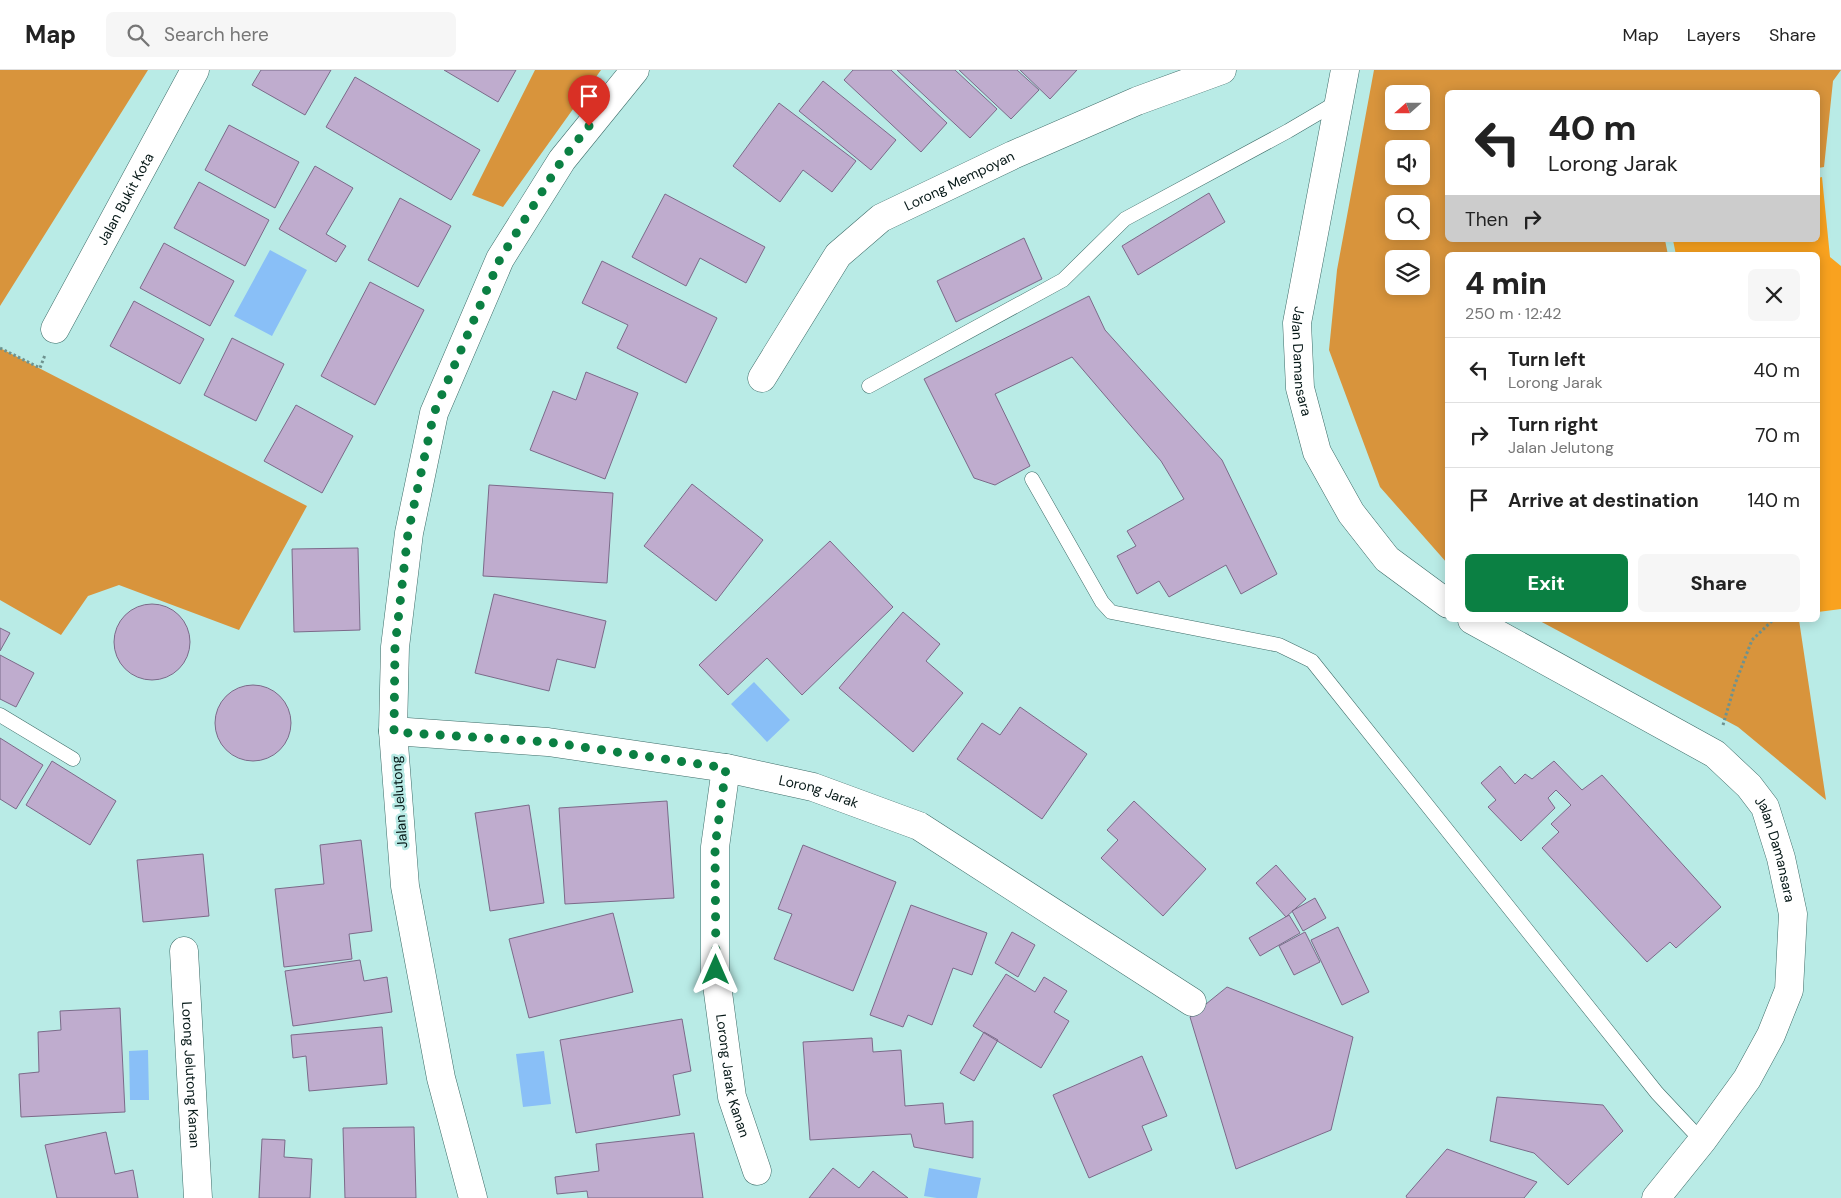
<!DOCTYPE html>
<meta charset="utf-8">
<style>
:root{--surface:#fff;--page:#f6f6f6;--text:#222;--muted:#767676;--line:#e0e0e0;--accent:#0b8043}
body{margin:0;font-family:"DM Sans",sans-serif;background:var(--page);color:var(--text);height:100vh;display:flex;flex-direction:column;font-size:19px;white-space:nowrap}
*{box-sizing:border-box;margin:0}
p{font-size:16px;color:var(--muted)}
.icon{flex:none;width:28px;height:28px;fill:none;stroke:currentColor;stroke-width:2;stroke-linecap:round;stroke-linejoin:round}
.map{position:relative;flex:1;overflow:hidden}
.panel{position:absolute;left:1445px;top:182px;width:375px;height:370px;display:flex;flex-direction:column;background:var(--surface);border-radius:8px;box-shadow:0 2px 12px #0003}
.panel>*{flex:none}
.top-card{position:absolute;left:1445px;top:20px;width:375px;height:152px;border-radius:8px;box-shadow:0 2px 12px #0003;background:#fff;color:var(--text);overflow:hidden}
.needle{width:32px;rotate:249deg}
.controls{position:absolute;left:1385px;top:15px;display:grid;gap:10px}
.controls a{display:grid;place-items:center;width:45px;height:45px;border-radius:8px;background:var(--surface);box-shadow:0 2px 12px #0003;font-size:25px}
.pin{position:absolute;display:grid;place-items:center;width:42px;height:42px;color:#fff;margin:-51px -21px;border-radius:50% 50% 50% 0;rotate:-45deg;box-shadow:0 0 5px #0007}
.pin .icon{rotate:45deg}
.me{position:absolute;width:55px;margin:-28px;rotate:0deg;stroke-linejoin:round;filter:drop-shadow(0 0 4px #0008)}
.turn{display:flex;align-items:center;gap:18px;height:105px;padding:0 20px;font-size:22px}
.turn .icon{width:65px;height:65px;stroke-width:2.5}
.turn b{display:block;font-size:35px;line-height:42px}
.then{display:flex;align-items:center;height:48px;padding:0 20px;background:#0003;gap:10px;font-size:19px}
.round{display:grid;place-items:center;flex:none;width:52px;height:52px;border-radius:8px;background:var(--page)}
.overview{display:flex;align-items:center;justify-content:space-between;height:85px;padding:0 20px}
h1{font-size:30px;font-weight:800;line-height:38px}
.primary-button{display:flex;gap:10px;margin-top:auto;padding:10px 20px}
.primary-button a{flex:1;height:58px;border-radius:8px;background:var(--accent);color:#fff;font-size:20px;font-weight:800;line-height:58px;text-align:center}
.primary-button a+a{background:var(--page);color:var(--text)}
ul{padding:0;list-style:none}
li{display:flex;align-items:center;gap:15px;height:65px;padding:0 20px;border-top:1px solid var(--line)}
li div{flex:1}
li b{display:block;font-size:19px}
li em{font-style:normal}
header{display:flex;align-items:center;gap:30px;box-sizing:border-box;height:70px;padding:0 25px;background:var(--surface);border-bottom:1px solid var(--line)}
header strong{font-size:24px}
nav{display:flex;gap:28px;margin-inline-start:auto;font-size:18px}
.search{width:350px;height:45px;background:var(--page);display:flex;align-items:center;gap:12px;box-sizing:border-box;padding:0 18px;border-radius:8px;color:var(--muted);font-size:19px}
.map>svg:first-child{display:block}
</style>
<header>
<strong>Map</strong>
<div class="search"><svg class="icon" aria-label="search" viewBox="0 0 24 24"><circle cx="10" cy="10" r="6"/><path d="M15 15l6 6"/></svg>Search here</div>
<nav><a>Map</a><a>Layers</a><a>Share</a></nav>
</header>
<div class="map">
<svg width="1841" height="1128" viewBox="0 0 1841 1128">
<rect width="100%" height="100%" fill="#b9ebe6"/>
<path fill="#f9a21f" d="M1822 107 1830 187 1841 196V539L1818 542V185H1676L1673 170H1818V108Z"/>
<path fill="#d8943c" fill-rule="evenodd" d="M0 0H148L0 236Z
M535 0H601L503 137 472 125Z
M1374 0H1841L1833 11 1824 97 1818 98V22H1448V170H1665L1668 185H1448L1447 493 1380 417 1329 280 1337 200ZM1394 24H1421V51H1394ZM1394 79H1421V106H1394ZM1394 134H1421V161H1394ZM1394 189H1421V216H1394Z
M0 278 307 436 239 560 119 515 88 526 61 565 0 530Z
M1538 550H1799L1826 730 1738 657Z"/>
<path fill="#89bff7" d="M270 180 307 200 272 266 234 246Z
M754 612 790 650 767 672 731 634Z
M148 980 149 1030H130L129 981Z
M544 981 551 1034 523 1037 516 984Z
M929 1098 981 1108 977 1128H937L924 1126Z"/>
<path fill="#bfacce" stroke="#7b6a89" d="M261 0H331L305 45 252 15Z
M444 0H516L498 32Z
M853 0H891L947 53 921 82 844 10Z
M897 0H955L997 39 970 68Z
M959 0H1017L1039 20 1011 49Z
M1020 0H1077L1050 29Z
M355 7 480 80 451 130 326 57Z
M823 11 896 70 871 100 799 41Z
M779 33 856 91 832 122 803 100 780 132 733 96Z
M229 55 299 92 275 138 205 100Z
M315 96 353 118 326 164 346 176 336 192 279 159Z
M199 112 269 150 245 196 174 158Z
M1209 123 1225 152 1138 205 1122 176Z
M665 124 765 177 746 213 700 188 686 216 632 187Z
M400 128 451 156 418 217 368 190Z
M1024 168 1042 209 956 252 937 211Z
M164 173 234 211 210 256 140 218Z
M602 191 717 248 686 313 617 278 628 255 582 233Z
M370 212 424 240 375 335 321 306Z
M1089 226 1105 260 1222 390 1277 504 1241 524 1226 495 1169 527 1159 511 1137 524 1117 486 1136 476 1127 461 1184 429 1161 391 1072 287 995 324 1030 396 995 415 974 408 924 309Z
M134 231 204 269 180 314 110 276Z
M232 268 284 294 256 351 204 325Z
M586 302 638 323 605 409 530 380 553 321 576 330Z
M296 335 353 366 322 423 264 391Z
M692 414 763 470 716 531 644 476Z
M489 415 613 423 607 513 483 506Z
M830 471 893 537 802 625 767 588 728 625 699 595Z
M358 478 360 560 294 562 292 479Z
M494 524 606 551 595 598 557 589 549 621 475 603Z
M114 572a38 38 0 1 1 76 0a38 38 0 1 1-76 0Z
M903 542 940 574 926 591 963 623 913 682 839 618Z
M0 558 10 563 0 581Z
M0 585 34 603 16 637 0 629Z
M215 653a38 38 0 1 1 76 0a38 38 0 1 1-76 0Z
M1020 637 1087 684 1042 749 957 689 982 653 1000 665Z
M0 668 43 695 16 739 0 729Z
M52 691 116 731 90 775 26 735Z
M1554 691 1582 720 1602 705 1721 837 1676 878 1670 872 1647 892 1542 778 1559 762 1551 754 1571 735 1556 720 1548 728 1555 738 1521 771 1488 737 1496 730 1481 713 1500 696 1515 714 1525 704 1532 709Z
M667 731 674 828 565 834 559 738Z
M1134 731 1206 799 1163 846 1101 788 1118 770 1107 760Z
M529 735 544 833 490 841 475 743Z
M361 770 372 861 349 864 352 889 284 897 275 819 324 814 320 775Z
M803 775 896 812 853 921 774 889 792 844 778 839Z
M203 784 209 846 143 852 137 790Z
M1276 795 1306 829 1286 847 1256 813Z
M1315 828 1326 848 1303 861 1292 841Z
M911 835 987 863 972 905 953 898 932 955 908 945 903 957 870 945Z
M613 843 633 922 529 948 509 869Z
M1289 845 1300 863 1260 886 1249 868Z
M1338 857 1369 922 1342 935 1311 870Z
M1012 862 1035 875 1018 907 995 893Z
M1305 862 1320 892 1294 905 1279 876Z
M360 890 364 911 387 907 392 942 293 956 285 901Z
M1006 904 1035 922 1044 907 1067 921 1054 942 1069 951 1041 998 973 956Z
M1227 917 1353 967 1331 1060 1236 1099 1190 947Z
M120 938 125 1042 21 1047 19 1004 39 1002 38 962 61 960 60 941Z
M682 949 691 1001 673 1005 680 1045 576 1063 560 970Z
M382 957 387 1014 309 1021 306 986 293 988 291 965Z
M984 962 998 970 974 1011 960 1003Z
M872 968 873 982 901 980 905 1036 943 1033 945 1054 973 1051V1088L914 1077 911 1064 810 1070 803 972Z
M1142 986 1167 1046 1142 1056 1152 1080 1089 1108 1053 1025Z
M1497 1027 1603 1035 1623 1061 1568 1115 1534 1083 1490 1071Z
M414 1057 416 1128H345L343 1058Z
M106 1062 115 1104 133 1100 138 1128H57L45 1075Z
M694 1063 703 1128H588L587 1121 557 1124 555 1107 599 1101 596 1074Z
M262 1069 285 1070 284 1087 312 1089 310 1128H259Z
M1447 1079 1537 1112 1524 1128H1407L1406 1126Z
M833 1098 859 1118 873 1101 908 1128H809Z"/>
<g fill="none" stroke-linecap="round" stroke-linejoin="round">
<defs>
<path id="service" d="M869 316 1063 210 1125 149 1288 61 1339 31
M1032 409 1102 532 1111 542 1279 575 1312 591 1657 1023 1702 1071
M0 645 73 689"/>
<g id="minor">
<path id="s1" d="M1345 0 1297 253 1300 318 1317 382 1351 443 1387 489 1448 534"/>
<path id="s2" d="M55 259 195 0"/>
<path id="s3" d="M762 308 838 185 881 148 1013 85 1137 31 1222 0"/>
<path id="s4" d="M1472 550 1715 684 1749 716 1765 737 1781 788 1793 844 1789 920 1771 965 1747 1009 1702 1071 1656 1128"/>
<path id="s5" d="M393 661 548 672 726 698 813 717 919 756 1192 932"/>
<path id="s6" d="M726 698 715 777V900L732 1027 757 1101"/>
<path id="s7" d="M184 881 198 1128"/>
</g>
<path id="tertiary" d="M473 1128 441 1008 405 816 393 661 395 577 409 463 434 343 500 189 562 90 635 0"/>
</defs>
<use href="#service" stroke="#3d6c68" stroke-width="15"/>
<use href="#minor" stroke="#3d6c68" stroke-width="29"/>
<use href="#tertiary" stroke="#3d6c68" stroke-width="29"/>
<path stroke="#6e928f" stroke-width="3" stroke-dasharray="2.5 2.5" stroke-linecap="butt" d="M0 278 40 298 45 285
M1723 655 1735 614 1752 570 1773 550"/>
<use href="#service" stroke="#fff" stroke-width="14"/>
<use href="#minor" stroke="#fff" stroke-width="28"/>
<use href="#tertiary" stroke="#fff" stroke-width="28"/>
</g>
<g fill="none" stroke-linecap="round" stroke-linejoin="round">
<path stroke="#0b8043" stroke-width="9" stroke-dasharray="0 16.2" d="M589 56 562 90 500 189 434 343 408 463 395 577 394 662 548 672 726 698 715 777 716 900"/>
</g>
<g text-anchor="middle" stroke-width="5" stroke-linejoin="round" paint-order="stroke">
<g font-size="14" fill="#051716" stroke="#b9ebe6">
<text dy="5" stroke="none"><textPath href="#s3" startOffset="288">Lorong Mempoyan</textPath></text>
<text dy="5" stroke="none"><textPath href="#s2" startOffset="148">Jalan Bukit Kota</textPath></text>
<text dy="5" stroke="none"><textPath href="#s1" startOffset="296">Jalan Damansara</textPath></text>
<text dy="5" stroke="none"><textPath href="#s5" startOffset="431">Lorong Jarak</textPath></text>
<text transform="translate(399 732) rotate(-94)" y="5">Jalan Jelutong</text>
<text dy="5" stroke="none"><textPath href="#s4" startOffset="394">Jalan Damansara</textPath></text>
<text dy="5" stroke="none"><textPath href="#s7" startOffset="124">Lorong Jelutong Kanan</textPath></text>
<text dy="5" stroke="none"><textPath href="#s6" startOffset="310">Lorong Jarak Kanan</textPath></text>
</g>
</g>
</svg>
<div class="controls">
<a><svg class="needle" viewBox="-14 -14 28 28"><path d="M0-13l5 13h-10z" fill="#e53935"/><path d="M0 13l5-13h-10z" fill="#767676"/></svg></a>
<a><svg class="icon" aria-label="sound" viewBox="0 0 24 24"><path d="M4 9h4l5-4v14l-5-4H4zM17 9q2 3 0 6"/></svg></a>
<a><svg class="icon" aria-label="search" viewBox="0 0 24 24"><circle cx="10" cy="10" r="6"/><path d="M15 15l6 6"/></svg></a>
<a><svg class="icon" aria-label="layers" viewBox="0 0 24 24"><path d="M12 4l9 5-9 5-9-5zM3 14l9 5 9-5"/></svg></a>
</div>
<div class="pin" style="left:589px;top:56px;background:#d93025"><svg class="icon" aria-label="arrive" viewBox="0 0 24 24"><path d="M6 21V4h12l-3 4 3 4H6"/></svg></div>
<svg class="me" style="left:716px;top:900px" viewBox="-20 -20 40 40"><path d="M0-17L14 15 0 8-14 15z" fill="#0b8043" stroke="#fff" stroke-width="4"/></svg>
<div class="top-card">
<div class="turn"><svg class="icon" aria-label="left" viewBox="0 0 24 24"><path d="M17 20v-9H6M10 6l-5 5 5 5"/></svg><div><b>40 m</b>Lorong Jarak</div></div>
<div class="then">Then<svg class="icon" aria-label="right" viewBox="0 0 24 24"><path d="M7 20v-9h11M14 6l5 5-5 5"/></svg></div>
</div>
<section class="panel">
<div class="overview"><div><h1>4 min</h1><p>250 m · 12:42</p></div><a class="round"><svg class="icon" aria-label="close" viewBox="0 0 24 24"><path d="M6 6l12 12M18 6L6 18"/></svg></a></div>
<ul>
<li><svg class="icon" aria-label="left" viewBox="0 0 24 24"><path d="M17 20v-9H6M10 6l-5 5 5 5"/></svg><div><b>Turn left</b><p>Lorong Jarak</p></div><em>40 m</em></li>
<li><svg class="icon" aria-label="right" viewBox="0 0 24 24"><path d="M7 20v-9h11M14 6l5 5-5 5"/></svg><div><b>Turn right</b><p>Jalan Jelutong</p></div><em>70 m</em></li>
<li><svg class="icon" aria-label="arrive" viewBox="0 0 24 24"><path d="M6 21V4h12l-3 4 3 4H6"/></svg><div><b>Arrive at destination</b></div><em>140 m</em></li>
</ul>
<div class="primary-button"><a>Exit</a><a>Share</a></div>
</section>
</div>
